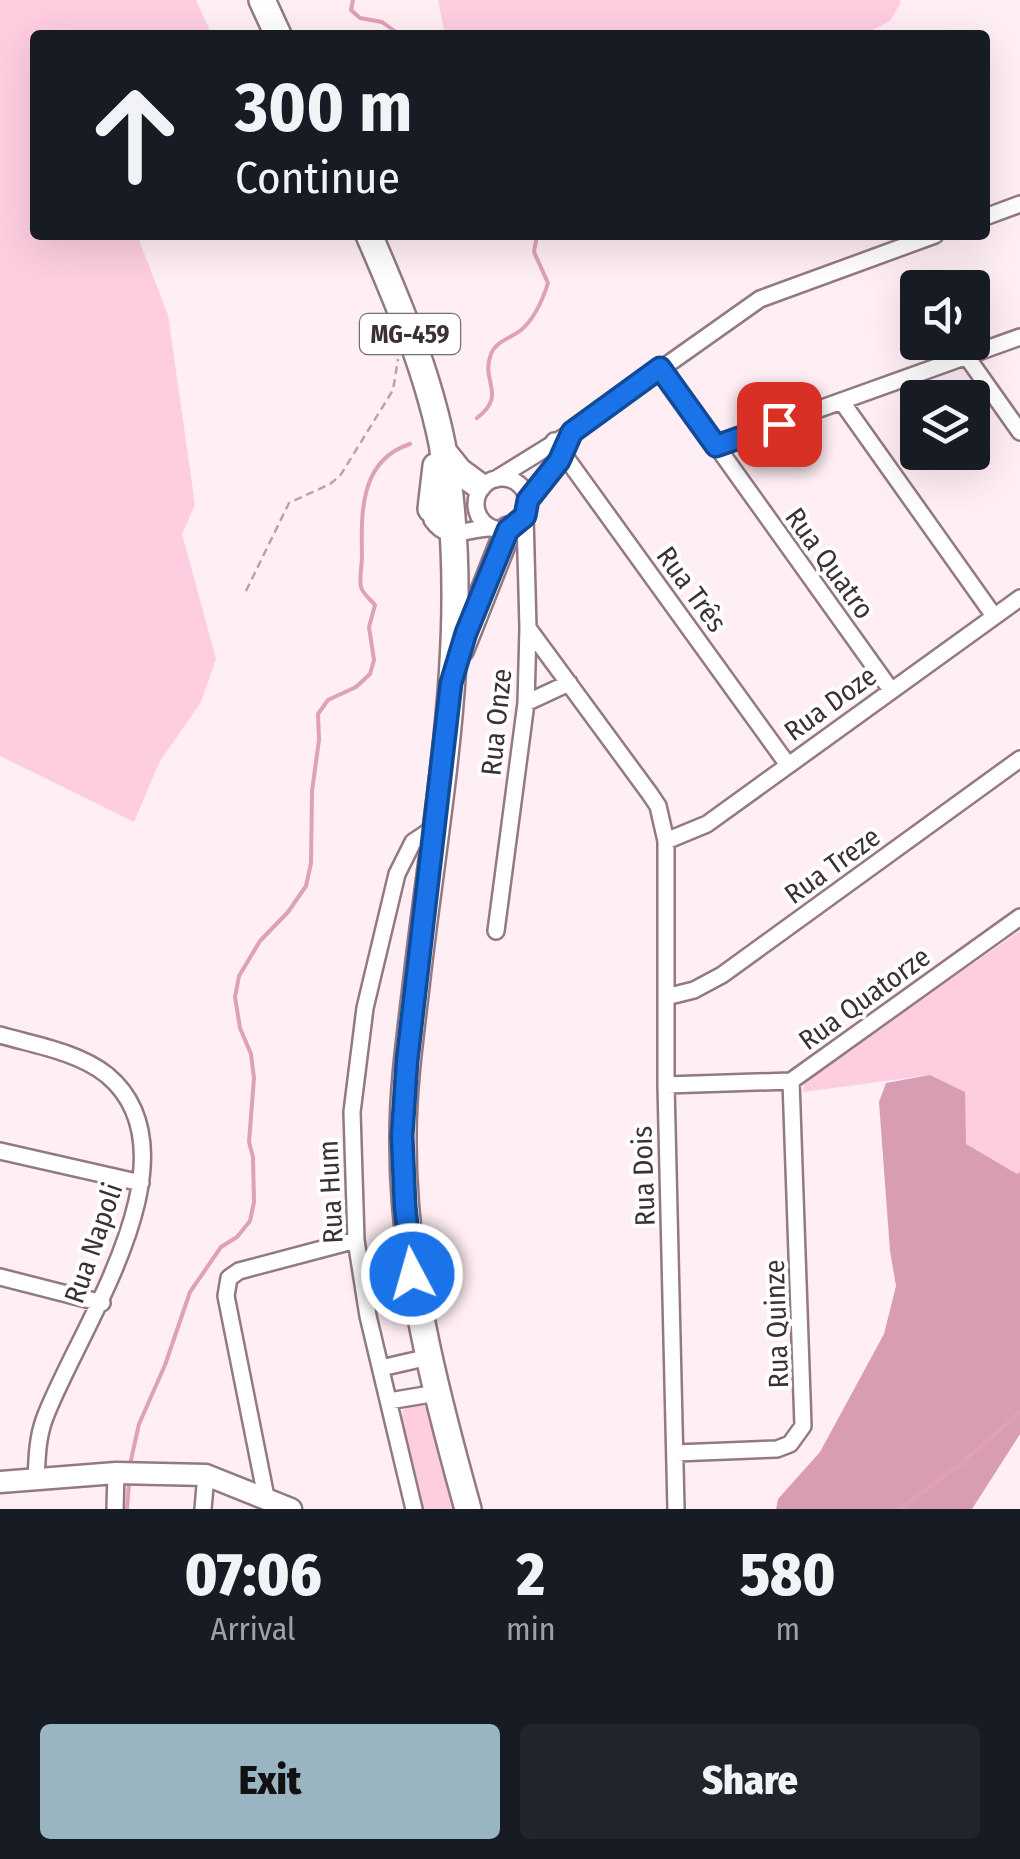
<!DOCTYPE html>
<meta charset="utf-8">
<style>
:root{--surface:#171b24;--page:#20242c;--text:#f1f3f6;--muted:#9ea1a6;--accent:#98b5c1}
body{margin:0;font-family:"Fira Sans Condensed",sans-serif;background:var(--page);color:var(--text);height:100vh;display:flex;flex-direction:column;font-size:38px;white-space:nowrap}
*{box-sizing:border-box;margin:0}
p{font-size:32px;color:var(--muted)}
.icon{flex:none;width:55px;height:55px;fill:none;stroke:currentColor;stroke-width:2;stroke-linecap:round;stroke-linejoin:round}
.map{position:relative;height:1509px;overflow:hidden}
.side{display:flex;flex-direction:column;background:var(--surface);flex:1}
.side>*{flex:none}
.guide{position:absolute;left:30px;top:30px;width:960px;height:210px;border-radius:10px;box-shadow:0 10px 40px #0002;background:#171b24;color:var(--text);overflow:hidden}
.tools{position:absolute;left:900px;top:270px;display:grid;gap:20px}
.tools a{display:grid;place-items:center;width:90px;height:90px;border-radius:10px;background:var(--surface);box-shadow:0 10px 40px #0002;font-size:50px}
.pin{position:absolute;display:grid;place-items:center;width:85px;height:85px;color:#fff;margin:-42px;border-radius:20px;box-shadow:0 5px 15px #0006}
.me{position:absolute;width:110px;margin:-55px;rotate:354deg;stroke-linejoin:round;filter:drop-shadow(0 0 8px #0008)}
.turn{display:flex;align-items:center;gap:35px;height:210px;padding:0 40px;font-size:45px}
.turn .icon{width:130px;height:130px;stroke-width:2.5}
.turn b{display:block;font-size:70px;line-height:85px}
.eta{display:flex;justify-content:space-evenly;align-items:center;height:170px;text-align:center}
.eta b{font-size:60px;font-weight:800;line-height:70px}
.action{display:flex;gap:20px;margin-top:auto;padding:20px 40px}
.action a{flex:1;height:115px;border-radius:10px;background:var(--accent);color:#111;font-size:40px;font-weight:800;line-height:115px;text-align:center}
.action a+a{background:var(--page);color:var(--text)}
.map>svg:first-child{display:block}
</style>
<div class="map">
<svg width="1020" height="1509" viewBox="0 0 1020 1509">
<rect width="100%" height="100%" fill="#ffeef4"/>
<path fill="#fecee0" d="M0 0H196L212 35H35V235H137L168 315 195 505 182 534 216 659 201 702 160 761 134 822 0 756Z
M438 0H900L901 2 890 21 863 35H445Z
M1020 931V1172L1017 1174 965 1144V1092L930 1075 803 1092 805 1080Z
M413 1404 425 1406 430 1414 456 1509H424L401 1424 403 1410Z"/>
<path fill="#d89cb3" d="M930 1075 965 1092 966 1144 1017 1174 1020 1172V1434L972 1509H776L778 1499 820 1452 884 1334 896 1286 890 1251 879 1102 886 1083Z"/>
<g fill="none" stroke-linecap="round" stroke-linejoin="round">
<path stroke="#dea1b8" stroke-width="4" d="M353 0 351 10 360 18 382 22 400 35
M477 418C508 394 480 382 491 354 496 341 511 338 521 330 534 319 543 299 548 283L534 252 537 235
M131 1460 139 1424 165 1365 190 1292 221 1247 237 1237 250 1221 254 1202 253 1157 249 1142 254 1078 251 1054 240 1028 235 997 239 976 260 941 288 912 306 886 311 863 312 791 319 740 318 714 328 700 356 687 370 674 374 660 369 627 375 605C371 600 362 593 361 587 359 578 362 565 362 556 361 512 360 460 410 444
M127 1509 129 1483
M899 1509 961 1464 1020 1412"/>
<defs>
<path id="minor" d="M985 217 1020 204
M967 357 1020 432
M660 367 891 690
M842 402 994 616
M554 441 788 765
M716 446 1020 337
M476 504a26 26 0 1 1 52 0a26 26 0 1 1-52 0Z
M496 479 572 432 760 299 935 235
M528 499 559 461 566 446
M433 503 432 520C449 545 469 526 493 528
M528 628 650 794 658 806 666 841V1085L676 1509
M526 703 569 683
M666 841 707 824 1020 598
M496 931 526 703 528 628 525 516
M666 997 694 990 722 975 1020 759
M0 1035C35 1045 78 1052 107 1075 204 1156 75 1334 44 1420 37 1440 37 1460 36 1481
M666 1085 791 1081 1020 917
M0 1151 141 1183
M0 1277 102 1303
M381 1368 429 1357
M389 1401 437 1393
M676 1453 777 1449 790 1444 803 1426 791 1081
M266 1497 226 1296 229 1278 239 1271 356 1240
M115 1509 116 1473
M203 1509 206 1475
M414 1509 368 1316 356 1240 352 1112 365 1008 397 874 413 842 434 828"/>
<path id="tertiary" d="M0 1482 116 1473 206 1475 291 1509"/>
<path id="primary" d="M262 0 278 35
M369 235C402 311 435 389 447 472 471 639 436 812 417 978 411 1031 403 1084 403 1137 402 1264 434 1387 468 1509
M443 451 459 471 478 485
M431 509 436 466
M461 649 508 530"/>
</defs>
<use href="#minor" stroke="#927982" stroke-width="20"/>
<use href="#tertiary" stroke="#927982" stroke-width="25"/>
<use href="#primary" stroke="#927982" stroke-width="30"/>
<path stroke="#b3a5aa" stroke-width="2.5" stroke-dasharray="8 5" stroke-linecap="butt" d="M246 591 289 503 330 484 340 476 393 390 398 359"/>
<use href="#minor" stroke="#fff" stroke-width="15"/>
<use href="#tertiary" stroke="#fff" stroke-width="20"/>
<use href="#primary" stroke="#fff" stroke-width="25"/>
</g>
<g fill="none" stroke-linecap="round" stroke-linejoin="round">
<defs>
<path id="route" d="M412 1274 405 1206 402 1136 407 1061 451 683 466 633 508 530 525 516 528 500 559 461 572 432 660 368 716 446 779 424"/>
</defs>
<use href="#route" stroke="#114b97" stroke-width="25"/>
<use href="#route" stroke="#1a73e8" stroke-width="18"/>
</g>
<g text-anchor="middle" stroke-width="8" stroke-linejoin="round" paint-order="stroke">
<rect fill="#fff" stroke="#766e71" stroke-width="2.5" x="360" y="314" width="100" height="40" rx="8"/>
<g font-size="25" font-weight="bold" fill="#3b3034">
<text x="410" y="343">MG-459</text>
</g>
<g font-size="28" fill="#3b3034" stroke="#fff">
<text transform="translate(830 563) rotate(54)" y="10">Rua Quatro</text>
<text transform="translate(692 589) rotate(54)" y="10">Rua Três</text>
<text transform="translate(830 703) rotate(-36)" y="10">Rua Doze</text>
<text transform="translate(496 722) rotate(-84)" y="10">Rua Onze</text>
<text transform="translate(832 865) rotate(-36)" y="10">Rua Treze</text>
<text transform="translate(864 998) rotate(-36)" y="10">Rua Quatorze</text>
<text transform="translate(643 1176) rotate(-92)" y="10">Rua Dois</text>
<text transform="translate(330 1192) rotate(-93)" y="10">Rua Hum</text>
<text transform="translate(93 1243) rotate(-71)" y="10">Rua Napoli</text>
<text transform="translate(776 1324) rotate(-92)" y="10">Rua Quinze</text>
</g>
</g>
</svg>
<div class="tools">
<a><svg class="icon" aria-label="sound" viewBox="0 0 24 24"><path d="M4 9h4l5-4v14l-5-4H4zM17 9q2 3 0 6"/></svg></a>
<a><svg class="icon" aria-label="layers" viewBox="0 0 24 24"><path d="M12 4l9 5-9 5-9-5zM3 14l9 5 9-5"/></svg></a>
</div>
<div class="pin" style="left:779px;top:424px;background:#d93025"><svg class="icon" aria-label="arrive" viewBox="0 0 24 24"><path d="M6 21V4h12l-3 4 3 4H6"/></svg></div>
<svg class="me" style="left:412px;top:1274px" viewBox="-20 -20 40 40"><circle r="17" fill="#1a73e8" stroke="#fff" stroke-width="3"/><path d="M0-11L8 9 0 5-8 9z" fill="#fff"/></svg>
<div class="guide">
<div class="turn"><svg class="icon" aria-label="ahead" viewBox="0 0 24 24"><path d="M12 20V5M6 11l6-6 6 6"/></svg><div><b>300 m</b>Continue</div></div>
</div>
</div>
<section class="side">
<div class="eta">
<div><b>07:06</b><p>Arrival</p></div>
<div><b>2</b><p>min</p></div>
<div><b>580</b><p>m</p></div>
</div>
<div class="action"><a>Exit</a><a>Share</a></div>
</section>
